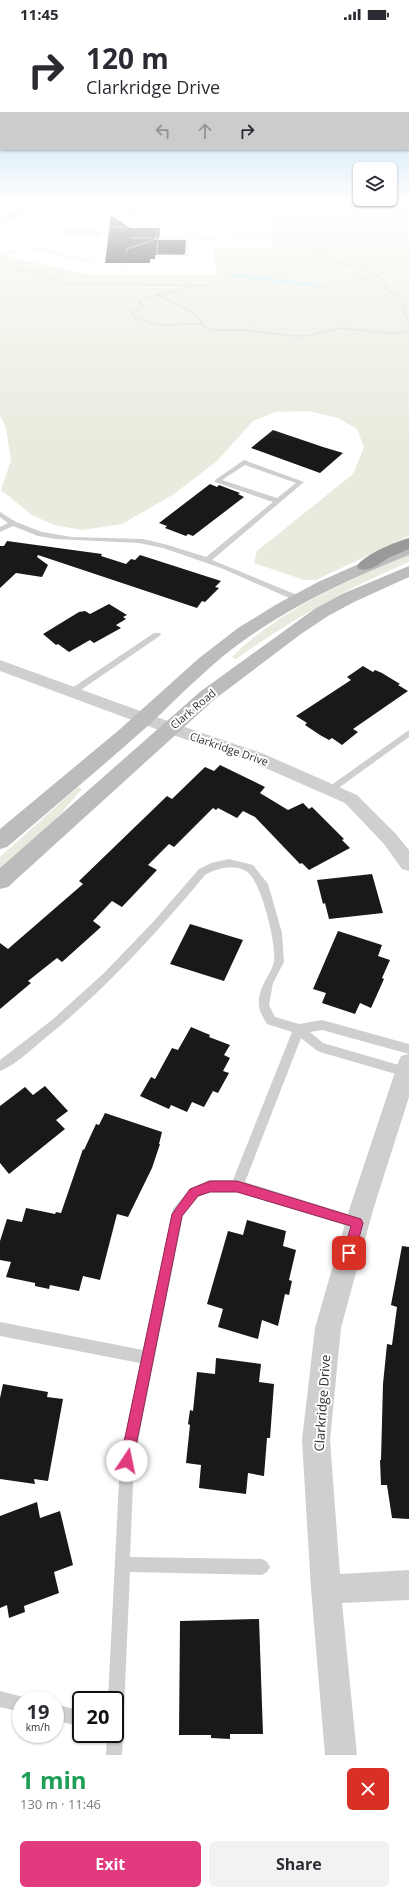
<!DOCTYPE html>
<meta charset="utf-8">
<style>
:root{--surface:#fff;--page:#f2f2f3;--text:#2b2b33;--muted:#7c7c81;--accent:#e23a7e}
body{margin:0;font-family:"Open Sans",sans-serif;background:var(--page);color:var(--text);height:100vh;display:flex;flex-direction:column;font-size:15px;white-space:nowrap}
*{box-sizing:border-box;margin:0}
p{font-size:13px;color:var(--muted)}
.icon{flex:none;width:22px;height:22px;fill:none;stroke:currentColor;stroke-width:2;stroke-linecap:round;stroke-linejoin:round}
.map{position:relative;height:1727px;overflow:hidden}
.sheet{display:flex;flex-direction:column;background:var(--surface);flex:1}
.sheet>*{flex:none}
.hud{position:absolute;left:0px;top:0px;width:409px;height:122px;box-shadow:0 1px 3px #0004;background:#fff;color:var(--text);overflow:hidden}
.fabs{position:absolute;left:353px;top:134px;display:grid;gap:8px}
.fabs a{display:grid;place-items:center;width:44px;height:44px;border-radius:6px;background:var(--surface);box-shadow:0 1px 3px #0004;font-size:20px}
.speed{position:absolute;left:12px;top:1663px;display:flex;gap:8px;font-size:20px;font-weight:700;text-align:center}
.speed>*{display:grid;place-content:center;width:52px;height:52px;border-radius:50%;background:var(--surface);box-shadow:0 1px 3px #0004;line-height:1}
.speed small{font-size:10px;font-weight:400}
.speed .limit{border:2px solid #111;border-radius:6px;background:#fff;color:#111}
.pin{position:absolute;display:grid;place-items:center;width:34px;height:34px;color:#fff;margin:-17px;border-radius:8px;box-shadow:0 2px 6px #0006}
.me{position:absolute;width:44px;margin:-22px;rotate:11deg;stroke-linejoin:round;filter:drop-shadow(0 0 3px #0008)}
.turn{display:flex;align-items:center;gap:14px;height:84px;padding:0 20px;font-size:18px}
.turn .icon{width:52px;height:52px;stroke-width:2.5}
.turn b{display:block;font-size:28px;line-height:34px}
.lanes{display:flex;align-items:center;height:38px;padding:0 20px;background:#0003;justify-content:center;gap:20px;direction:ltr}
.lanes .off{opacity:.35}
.round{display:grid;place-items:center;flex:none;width:42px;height:42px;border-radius:6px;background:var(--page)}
.head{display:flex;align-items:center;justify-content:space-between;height:68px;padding:0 20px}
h1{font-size:24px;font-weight:700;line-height:30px;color:#1e9e55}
.button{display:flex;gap:8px;margin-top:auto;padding:8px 20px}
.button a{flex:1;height:46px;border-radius:6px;background:var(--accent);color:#fff;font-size:16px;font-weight:700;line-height:46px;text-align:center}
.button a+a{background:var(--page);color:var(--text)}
.status{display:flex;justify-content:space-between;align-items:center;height:28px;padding:0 20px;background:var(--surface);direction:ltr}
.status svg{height:11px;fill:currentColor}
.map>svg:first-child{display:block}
</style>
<div class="status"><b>11:45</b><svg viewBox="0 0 49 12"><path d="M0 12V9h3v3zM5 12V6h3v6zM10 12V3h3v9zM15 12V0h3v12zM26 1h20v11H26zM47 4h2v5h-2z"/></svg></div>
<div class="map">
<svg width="409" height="1727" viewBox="0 0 409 1727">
<rect width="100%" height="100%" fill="#fff"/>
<path fill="#e9ebde" d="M388 173H409V508L316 552H304L254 535 257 523 353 446 364 419 357 401 338 390 308 383 275 384 253 393 217 433 174 466 122 496 82 502 54 497 32 487 1 462 11 432 6 400 0 387V227L91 247H216L214 220H272L270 189 272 187H386L390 185Z
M65 202H102L101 209H63Z
M409 527V534C347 560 291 592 236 631L232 629C279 582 349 552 409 527Z
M78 759 82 761 58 789 0 842V829Z"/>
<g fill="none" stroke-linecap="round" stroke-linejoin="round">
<path stroke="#cbe9eb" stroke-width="3" d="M231 247 323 258"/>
</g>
<path fill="#191919" d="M111 187 130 200H160L159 212H186L185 227H155V231H150V235H105Z
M273 402 323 419 343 425 320 445 251 420Z
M210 456 217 459 219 457 240 465 238 466 244 469 193 508 188 506 186 508 165 500 167 498 159 495Z
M7 513 102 526 101 528 126 536 131 531 135 532 140 527 221 553 215 559 219 560 205 574 202 573 197 580 38 527 37 529 48 537 42 549 16 545 0 560V518H4Z
M109 576 127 587 123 589 126 591 116 597 121 600 94 615 90 612 69 624 58 616 56 617 43 606 79 584 85 583 90 586Z
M363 638 373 644 375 642 382 645 400 656 398 657 408 663 353 701 358 704 342 717 332 710 329 712 320 707 305 697 307 695 296 688 351 652 347 649Z
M220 737 265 759 260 765 288 782 303 775 309 781 312 779 344 811 342 812 350 820 309 842 302 835 300 836 255 789 243 783 237 790 218 780 216 782 213 780 174 819 169 816 148 837 157 842 122 879 112 873 93 893 101 899 62 934 57 930 28 953 31 955 0 981V915L8 921 83 856 79 853 167 768 172 771 205 739 214 743Z
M372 846 383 885 329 891 325 875 323 876 317 852Z
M190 896 243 912 224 953 170 936Z
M338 903 382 917 378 928 390 932 382 950 384 951 371 980 360 975 355 986 322 975 326 965 313 961Z
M191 999 210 1007 209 1009 230 1017 224 1027 230 1030 223 1043 229 1045 218 1065 213 1063 204 1079 192 1074 187 1084 171 1077 169 1081 140 1068 151 1049 155 1051 172 1020 178 1022Z
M45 1058 68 1083 56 1092 65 1101 9 1146 0 1135V1078L25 1059 33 1067Z
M105 1085 162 1104 159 1116H160L152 1140 128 1189 117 1186 100 1252 83 1248 79 1263 50 1257 49 1261 35 1258V1255L6 1249 11 1234 0 1232V1213L7 1191 22 1194 26 1180 55 1186 56 1184 61 1185 83 1121 84 1122 96 1096 99 1097Z
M247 1192 286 1203 283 1218 296 1222 289 1252 292 1253 289 1267 285 1266 278 1298 262 1292 258 1311 218 1299 223 1281 207 1276 228 1203 243 1207Z
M402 1218 409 1219V1491L392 1490 387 1457H381L380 1432H381L383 1356 387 1316 392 1317 397 1279 391 1277Z
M216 1330 261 1336 259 1354 274 1356 270 1410H267L264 1448 248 1445 246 1466 199 1460 201 1437 186 1435 190 1397 188 1396 190 1382 193 1383 197 1344 215 1346Z
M3 1356 48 1364 47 1369 63 1371 48 1453 34 1451 35 1456 0 1451V1370Z
M37 1474 40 1490 60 1483 73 1537 54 1544 59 1565 24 1578 25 1584 9 1590 7 1577 0 1580V1488Z
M259 1591 263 1706H230V1711L211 1710V1707H179L180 1593Z"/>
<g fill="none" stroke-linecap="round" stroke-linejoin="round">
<path stroke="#ccc" stroke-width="1.5" stroke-dasharray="1 1" stroke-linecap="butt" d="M109 195V204
M108 199H128
M137 199H164
M185 206H197
M131 210H157
M158 211 157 226 188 227 187 214 192 211
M158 211H217
M184 211 187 204 195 201
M302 214 331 233 371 243 383 253 386 261 406 274 404 284 409 294
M232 216 230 210H268
M34 220 85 232 93 231
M126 225 127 221 156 211 157 195
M0 226 20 222
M125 235V240
M0 240 38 244 67 256 194 257
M358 252 379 248
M199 257 158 267 187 281 195 287 206 300 212 302H243L292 308H307L341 300 394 306 409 302
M199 257H213
M158 267 139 273 143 279 132 284 134 290 158 297 202 296"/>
<path fill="#cfcfcf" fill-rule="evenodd" d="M244 432 304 454 212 532 302 569V573H296L221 540 163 520 139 515 56 511 38 508 13 498 0 504V499L8 495 0 489V484L16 494 42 504 72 509 143 511 168 517 206 529 273 474 215 454V452ZM245 437 296 455 277 470 222 452Z
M154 605H160L161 607 75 666H69V662Z
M409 702V709L333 764H327L325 762 327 760Z
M229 831 253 837 268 856 282 905 284 934 273 955 269 977 275 989 299 996 322 992 409 1016V1026L322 1002 310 1004 323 1015 409 1040V1048L406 1049 320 1024 316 1022 301 1010 245 1154 357 1189 361 1191 363 1195 361 1199 357 1201 237 1164H210L198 1169 183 1188 134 1433 130 1529 262 1531 267 1534 270 1539 267 1544 262 1547 130 1544 122 1727H106L107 1706H115V1672H108L120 1433 140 1335 0 1308V1294L143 1322 173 1181 190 1161 209 1152H233L292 1004 267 996C264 991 259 983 259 977 257 960 271 947 274 934 277 918 261 851 246 843 233 836 218 840 205 847 156 906 104 963 44 1011 32 1021 14 1038 0 1043V1032L52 992 104 945 153 894 199 841 211 835Z
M0 1663 27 1670 28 1672H21V1684L0 1679Z
M55 1676 81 1683V1699L55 1692Z"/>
<path fill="#cfcfcf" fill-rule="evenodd" d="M131 173H139L137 188 133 191 129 188Z
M0 632 176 696 264 726 357 767 396 806 409 822V843L402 841 384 816 345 775 252 734 164 704 0 643Z
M409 1026V1069L373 1182 341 1300 330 1412 340 1546 409 1542V1572L342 1575 357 1727H325L311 1561 302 1412 315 1300 349 1182 398 1035 401 1028Z"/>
<path fill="#cfcfcf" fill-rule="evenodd" d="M34 173H47L0 196V189Z"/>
<path fill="#bcbcbc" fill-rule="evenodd" d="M409 516V527C354 549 299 574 250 608 213 633 182 666 150 696 103 738 55 778 7 819L0 821V801L119 702 198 631 238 600 277 576 318 554 361 535Z
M409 538V549L354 574 328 588 301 606 215 671 8 859 0 861V840L201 663 316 580 342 566Z"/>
<path fill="#999" fill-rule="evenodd" d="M409 510V521C402 524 395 527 388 530 378 536 371 544 359 541L357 538C365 526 395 514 409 510Z"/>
</g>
<linearGradient id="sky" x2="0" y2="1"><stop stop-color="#9cc9e9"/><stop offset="0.42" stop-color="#fff"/><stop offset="1" stop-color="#fff" stop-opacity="0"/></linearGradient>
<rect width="409" height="414" fill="url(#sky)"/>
<path fill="#e23a7e" stroke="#932652" d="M210 1153H237L361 1191 363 1195 355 1225 353 1229 349 1231 345 1229 343 1225 351 1198 237 1164H210L198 1168 182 1188 133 1433 131 1437 127 1439 122 1437 120 1433 172 1186 190 1161Z"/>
<g text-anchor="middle" stroke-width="4" stroke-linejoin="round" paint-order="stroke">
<g font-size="11" fill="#323232" stroke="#fff">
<text transform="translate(193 681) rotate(-40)" y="4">Clark Road</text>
<text transform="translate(229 721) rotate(19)" y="4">Clarkridge Drive</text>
</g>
<g font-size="13" fill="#323232" stroke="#fff">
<text transform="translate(322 1375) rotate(-86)" y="5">Clarkridge Drive</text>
</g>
</g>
</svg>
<div class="fabs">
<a><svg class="icon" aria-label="layers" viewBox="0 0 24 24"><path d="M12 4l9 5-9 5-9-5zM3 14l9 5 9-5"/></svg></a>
</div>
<div class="speed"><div>19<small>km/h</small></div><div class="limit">20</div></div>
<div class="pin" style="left:349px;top:1225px;background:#d93025"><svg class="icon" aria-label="arrive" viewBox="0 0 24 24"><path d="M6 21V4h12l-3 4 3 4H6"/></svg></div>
<svg class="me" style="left:127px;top:1433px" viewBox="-20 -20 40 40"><circle r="19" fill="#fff"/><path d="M0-13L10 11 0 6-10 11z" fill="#e23a7e"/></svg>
<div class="hud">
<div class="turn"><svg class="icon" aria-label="right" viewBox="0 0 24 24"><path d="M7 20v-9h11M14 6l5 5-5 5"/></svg><div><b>120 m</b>Clarkridge Drive</div></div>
<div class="lanes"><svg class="icon off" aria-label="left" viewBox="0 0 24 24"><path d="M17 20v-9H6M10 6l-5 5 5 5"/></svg><svg class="icon off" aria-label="ahead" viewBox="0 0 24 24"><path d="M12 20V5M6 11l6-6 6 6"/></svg><svg class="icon" aria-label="right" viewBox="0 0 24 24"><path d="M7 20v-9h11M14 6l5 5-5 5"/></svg></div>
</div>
</div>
<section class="sheet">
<div class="head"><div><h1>1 min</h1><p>130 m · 11:46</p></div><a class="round" style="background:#d93025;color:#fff"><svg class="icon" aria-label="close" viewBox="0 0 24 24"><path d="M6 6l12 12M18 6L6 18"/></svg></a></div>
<div class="button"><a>Exit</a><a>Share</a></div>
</section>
